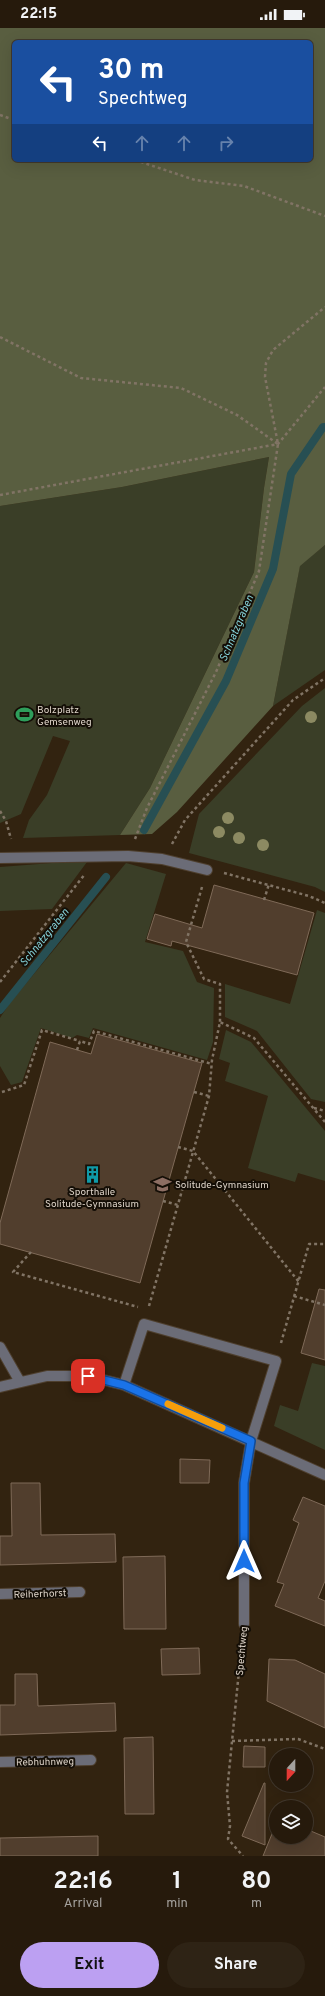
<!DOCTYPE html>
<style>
:root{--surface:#261a0c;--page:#2e2315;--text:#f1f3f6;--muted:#a4a19d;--line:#42382d;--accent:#bca0f2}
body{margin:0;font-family:Overpass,sans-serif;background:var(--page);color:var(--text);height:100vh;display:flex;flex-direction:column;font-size:15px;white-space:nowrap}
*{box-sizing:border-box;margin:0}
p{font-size:13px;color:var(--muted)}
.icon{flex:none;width:22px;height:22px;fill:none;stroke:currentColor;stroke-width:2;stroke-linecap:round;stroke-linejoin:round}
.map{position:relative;height:1828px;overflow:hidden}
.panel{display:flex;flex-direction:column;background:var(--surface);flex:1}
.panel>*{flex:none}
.guide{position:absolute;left:12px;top:12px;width:301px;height:122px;border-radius:6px;box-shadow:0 4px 16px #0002,0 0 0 1px var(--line);background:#1a4fa0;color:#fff;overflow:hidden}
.needle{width:26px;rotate:201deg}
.buttons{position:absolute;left:269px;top:1720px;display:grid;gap:8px}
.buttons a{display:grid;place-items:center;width:44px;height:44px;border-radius:50%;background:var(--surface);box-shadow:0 4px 16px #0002,0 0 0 1px var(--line);font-size:20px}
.pin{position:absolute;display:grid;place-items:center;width:34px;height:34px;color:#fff;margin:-17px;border-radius:8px;box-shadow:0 2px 6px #0006}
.me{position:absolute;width:44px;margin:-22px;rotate:0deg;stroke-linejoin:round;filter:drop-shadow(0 0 3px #0008)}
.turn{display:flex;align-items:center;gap:14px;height:84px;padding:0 20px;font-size:18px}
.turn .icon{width:52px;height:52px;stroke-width:2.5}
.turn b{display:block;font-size:28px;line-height:34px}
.lanes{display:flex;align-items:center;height:38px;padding:0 20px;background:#0003;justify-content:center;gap:20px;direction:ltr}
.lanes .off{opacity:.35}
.eta{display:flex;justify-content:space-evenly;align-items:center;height:68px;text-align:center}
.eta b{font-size:24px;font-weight:700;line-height:28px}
.button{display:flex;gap:8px;margin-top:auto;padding:8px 20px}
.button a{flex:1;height:46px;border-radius:24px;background:var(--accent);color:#111;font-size:16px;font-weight:700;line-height:46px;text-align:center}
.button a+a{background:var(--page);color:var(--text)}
.status{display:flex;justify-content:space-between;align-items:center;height:28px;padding:0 20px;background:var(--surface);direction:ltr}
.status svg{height:11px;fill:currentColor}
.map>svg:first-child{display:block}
</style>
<div class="status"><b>22:15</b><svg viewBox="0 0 49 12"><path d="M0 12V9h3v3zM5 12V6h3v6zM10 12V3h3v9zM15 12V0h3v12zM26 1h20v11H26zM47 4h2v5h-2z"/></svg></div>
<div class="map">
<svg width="325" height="1828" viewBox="0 0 325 1828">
<rect width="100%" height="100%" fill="#322310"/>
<path fill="#3a3e27" d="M269 429 264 460 254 544 150 760 120 807 23 810 29 792 47 767 70 713 53 708 21 786 0 795V478L122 459Z
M325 517V642L273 678 300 537Z
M325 660V864L315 859 189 825 199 786 302 678Z
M87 834 52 881 0 883V839L52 835Z
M126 835 166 846 145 914 183 923 197 954 214 960 213 1014 207 1032 93 1000 89 1010 77 1007 72 1010 41 1000 22 1054 11 1057 0 1038V990L9 976Z
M317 882 325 885V1074L311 1071 257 1003 225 989V956L290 976Z
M226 1002 251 1014 325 1103V1153L298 1145 295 1154 248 1140 268 1068 225 1053 230 1035 219 1031Z
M312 1335 325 1338V1422L274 1398 280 1377 298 1383Z"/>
<path fill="#595e40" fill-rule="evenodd" d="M0 0H325V517L300 538 273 678 177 784 152 806 120 807 150 760 254 544 264 460 269 429 122 459 0 478ZM14 14H311V132H14Z"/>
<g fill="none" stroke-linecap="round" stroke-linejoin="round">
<path stroke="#274f53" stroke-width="8" d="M144 802 226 653 273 541 291 446 323 399H325
M0 982 106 849"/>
</g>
<path fill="#513e2d" stroke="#7f6a58" d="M214 857 314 885 297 947 172 913 171 918 147 911 155 886 202 900Z
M97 1006 202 1035 140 1255 0 1216V1195L50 1014 91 1026Z
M319 1261 325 1262V1332L301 1325Z
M180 1431 210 1432 209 1455H180Z
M11 1455H40L41 1507 115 1506 116 1534 0 1537V1508H12Z
M303 1469 325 1478V1553L318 1570 325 1573V1598L275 1578 284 1556 277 1554 299 1495 293 1492Z
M165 1528 166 1601H124L123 1529Z
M199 1620 200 1646 162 1647 161 1621Z
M269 1631 295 1632 325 1646V1700L267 1673Z
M15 1646H37L38 1678 115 1675 116 1703 0 1707V1677H15Z
M153 1709 154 1786H125L124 1710Z
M244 1718 265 1719V1739H243Z
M264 1755H265V1817L242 1808Z
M276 1796V1809H306V1801L325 1809V1828H263Z
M98 1808V1828H0V1810Z"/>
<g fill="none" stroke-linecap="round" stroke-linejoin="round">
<defs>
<path id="minor" d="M0 830 128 828 162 831 207 842
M0 1319 20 1354
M124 1357 144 1296 276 1333 251 1413 244 1455V1596
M0 1359 47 1348H88L124 1357 325 1447
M0 1566 80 1564
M0 1734 91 1732"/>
</defs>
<use href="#minor" stroke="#4e3f2e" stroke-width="12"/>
<path stroke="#817465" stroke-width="2.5" stroke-dasharray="3 3" stroke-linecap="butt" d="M0 87 14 92
M135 132 195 152 244 158 325 188
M0 309 81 350 181 360 237 387 278 416
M0 467 278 416 325 359
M0 783 6 793 11 811
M135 811 147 780 216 644 259 543 278 416 265 349 266 335 273 322 325 279
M172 816 185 792 293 672 325 650
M224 845 309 868 325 875
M202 859 186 914 204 951 220 956V994
M264 872 269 856
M0 954 85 846
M77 1022 80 1013 89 1016 94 1003 212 1036
M2 1064 24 1057 42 1002 80 1013
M194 1064 209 1068
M314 1080 325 1083
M178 1119 193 1123 299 1254
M163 1173 178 1177
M31 1224 13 1244 138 1279
M294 1268 325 1277
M149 1278 209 1068 212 1032 220 994 254 1010 325 1094
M281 1315 309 1216H325
M242 1612 227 1764 230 1798 228 1811 243 1828
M232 1713 298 1711 325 1721"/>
<use href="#minor" stroke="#6b6c77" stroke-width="10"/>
</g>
<g fill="#8c8a62">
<circle cx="311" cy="689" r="6"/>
<circle cx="228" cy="790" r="6"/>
<circle cx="219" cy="804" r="6"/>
<circle cx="239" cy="810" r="6"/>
<circle cx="263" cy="817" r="6"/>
</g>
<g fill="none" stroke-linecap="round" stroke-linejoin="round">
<defs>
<path id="route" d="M88 1348 124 1357 251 1413 244 1455V1533"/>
</defs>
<use href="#route" stroke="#114b97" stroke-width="10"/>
<use href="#route" stroke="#1a73e8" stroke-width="7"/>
<path stroke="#f59e0b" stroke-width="7" d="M168 1376 222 1400"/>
</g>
<defs>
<symbol id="stadium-bare" viewBox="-9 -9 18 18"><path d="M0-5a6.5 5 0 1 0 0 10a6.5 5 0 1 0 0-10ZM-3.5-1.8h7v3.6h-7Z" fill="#2e9e5b" stroke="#140e06" stroke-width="2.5" paint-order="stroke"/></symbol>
<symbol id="building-bare" viewBox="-9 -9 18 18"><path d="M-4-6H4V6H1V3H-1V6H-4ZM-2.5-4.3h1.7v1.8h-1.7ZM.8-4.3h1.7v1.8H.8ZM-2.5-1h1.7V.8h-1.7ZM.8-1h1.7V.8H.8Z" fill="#0f9aa8" stroke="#140e06" stroke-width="2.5" paint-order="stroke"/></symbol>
<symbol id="school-bare" viewBox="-9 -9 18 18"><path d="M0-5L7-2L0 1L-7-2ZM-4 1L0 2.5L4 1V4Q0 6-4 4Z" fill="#8d6e63" stroke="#140e06" stroke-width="2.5" paint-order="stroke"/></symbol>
</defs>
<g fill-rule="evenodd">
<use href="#stadium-bare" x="12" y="674" width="25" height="25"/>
<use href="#building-bare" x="80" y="1134" width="25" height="25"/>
<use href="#school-bare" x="150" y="1144" width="25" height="25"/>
</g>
<g text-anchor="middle" stroke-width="4" stroke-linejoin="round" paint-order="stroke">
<g font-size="10" fill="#dfd5ca" stroke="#140e06" text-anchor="start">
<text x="37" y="685">Bolzplatz<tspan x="37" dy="12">Gemsenweg</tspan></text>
<text x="175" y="1160">Solitude-Gymnasium</text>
<text x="92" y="1167" text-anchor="middle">Sporthalle<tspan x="92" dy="12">Solitude-Gymnasium</tspan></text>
</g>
<g font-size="10" fill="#dfd5ca" stroke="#140e06">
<text transform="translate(40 1565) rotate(-2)" y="4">Reiherhorst</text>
<text transform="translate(241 1623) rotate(-85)" y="4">Spechtweg</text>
<text transform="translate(45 1733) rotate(-1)" y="4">Rebhuhnweg</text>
</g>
<g font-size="11" font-style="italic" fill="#84d0d7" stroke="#140e06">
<text transform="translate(236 600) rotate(-67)" y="4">Schnatzgraben</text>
<text transform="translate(44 909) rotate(-51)" y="4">Schnatzgraben</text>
</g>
</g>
</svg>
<div class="buttons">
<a><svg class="needle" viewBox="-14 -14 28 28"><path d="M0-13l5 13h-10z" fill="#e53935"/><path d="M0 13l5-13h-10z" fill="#a4a19d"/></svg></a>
<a><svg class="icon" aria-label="layers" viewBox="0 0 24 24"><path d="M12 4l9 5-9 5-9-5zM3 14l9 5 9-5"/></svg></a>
</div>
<div class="pin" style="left:88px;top:1348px;background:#d93025"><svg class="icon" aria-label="arrive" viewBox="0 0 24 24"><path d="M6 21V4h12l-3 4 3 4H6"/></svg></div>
<svg class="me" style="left:244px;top:1533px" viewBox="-20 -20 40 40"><path d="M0-17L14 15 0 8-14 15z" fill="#1a73e8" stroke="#fff" stroke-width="4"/></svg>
<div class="guide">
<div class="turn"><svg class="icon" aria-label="left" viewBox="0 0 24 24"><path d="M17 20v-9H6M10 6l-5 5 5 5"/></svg><div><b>30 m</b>Spechtweg</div></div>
<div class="lanes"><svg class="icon" aria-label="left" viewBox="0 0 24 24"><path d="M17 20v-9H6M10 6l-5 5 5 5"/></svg><svg class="icon off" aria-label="ahead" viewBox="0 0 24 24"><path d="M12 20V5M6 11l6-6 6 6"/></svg><svg class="icon off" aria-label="ahead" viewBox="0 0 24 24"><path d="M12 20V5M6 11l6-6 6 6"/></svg><svg class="icon off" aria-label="right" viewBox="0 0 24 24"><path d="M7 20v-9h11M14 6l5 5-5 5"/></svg></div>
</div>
</div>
<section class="panel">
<div class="eta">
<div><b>22:16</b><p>Arrival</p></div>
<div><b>1</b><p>min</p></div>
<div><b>80</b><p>m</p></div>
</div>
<div class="button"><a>Exit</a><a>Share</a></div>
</section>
